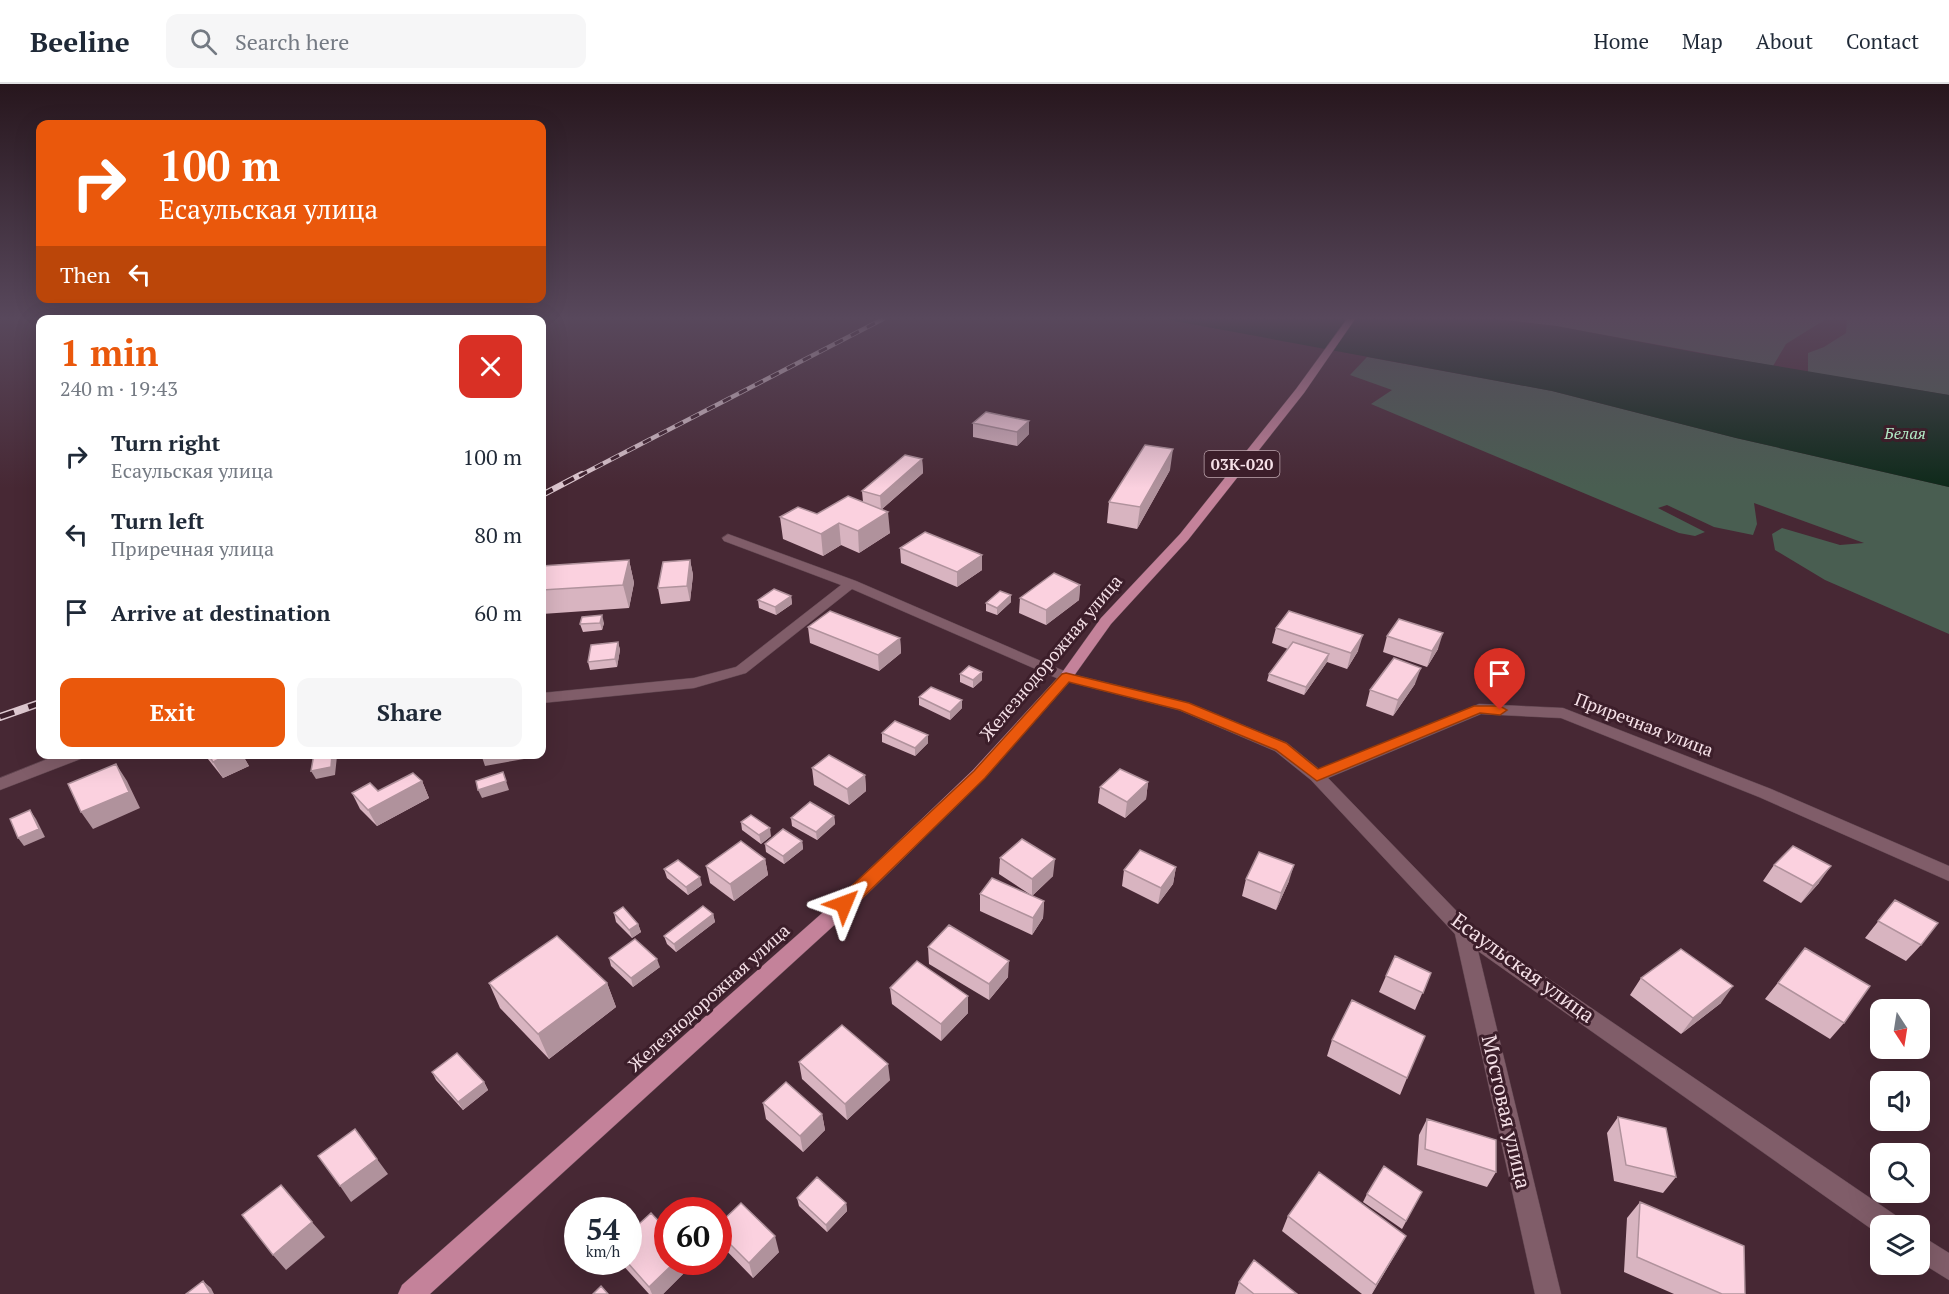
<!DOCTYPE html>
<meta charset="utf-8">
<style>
:root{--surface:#fff;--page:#f6f6f7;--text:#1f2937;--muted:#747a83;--line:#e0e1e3;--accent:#ea580c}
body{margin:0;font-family:"PT Serif",serif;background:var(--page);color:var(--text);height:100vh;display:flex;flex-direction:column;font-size:22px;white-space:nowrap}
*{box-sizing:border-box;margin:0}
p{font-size:20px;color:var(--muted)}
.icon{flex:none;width:33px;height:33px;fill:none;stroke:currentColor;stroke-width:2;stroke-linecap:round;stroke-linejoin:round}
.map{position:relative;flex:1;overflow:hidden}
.sheet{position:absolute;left:36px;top:231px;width:510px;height:444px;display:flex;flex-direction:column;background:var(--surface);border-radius:12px;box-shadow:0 6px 24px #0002}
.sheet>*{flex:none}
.banner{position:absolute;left:36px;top:36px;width:510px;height:183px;border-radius:12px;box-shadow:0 6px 24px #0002;background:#ea580c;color:#fff;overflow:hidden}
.needle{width:39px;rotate:168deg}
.buttons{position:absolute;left:1870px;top:915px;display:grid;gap:12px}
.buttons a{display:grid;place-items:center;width:60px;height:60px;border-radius:12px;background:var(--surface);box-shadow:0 6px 24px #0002;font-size:30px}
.speed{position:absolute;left:564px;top:1113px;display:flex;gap:12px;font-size:30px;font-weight:700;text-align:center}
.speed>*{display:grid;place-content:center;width:78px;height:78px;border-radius:50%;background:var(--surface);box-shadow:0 6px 24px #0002;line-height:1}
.speed small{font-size:15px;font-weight:400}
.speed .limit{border:9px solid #d22;background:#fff;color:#111}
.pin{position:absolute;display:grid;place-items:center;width:51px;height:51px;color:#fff;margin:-62px -26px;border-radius:50% 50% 50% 0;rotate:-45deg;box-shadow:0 0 6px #0007}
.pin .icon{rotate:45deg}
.me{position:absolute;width:66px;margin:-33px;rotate:46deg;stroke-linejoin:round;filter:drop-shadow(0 0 4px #0008)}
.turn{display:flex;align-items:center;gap:21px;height:126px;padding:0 24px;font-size:27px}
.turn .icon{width:78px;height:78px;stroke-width:2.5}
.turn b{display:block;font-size:42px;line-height:51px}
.then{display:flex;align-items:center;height:57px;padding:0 24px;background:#0003;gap:12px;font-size:22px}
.round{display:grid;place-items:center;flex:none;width:63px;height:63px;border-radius:12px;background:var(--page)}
.summary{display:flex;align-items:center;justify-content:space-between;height:102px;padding:0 24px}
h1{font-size:36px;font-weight:700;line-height:45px;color:var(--accent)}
.action{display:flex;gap:12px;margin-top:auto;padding:12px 24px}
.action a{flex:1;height:69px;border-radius:12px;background:var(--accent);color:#fff;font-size:24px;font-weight:700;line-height:69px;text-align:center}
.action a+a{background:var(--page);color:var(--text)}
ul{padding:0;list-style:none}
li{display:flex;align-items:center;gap:18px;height:78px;padding:0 24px}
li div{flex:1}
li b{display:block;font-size:22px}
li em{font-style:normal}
header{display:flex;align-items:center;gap:36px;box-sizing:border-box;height:84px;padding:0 30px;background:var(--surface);border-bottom:2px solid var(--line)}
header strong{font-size:28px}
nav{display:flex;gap:33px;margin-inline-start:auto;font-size:21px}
.search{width:420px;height:54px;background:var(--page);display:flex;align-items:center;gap:15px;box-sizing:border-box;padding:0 21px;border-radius:12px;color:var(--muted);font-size:22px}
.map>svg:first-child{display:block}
</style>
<header>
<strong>Beeline</strong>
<div class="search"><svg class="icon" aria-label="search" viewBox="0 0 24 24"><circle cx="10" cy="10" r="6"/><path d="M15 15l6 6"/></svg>Search here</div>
<nav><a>Home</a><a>Map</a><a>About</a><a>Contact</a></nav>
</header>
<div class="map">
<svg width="1949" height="1210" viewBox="0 0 1949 1210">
<rect width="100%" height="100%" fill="#472834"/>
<path fill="#495e51" d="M1496 235H1826L1786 260 1773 282 1556 242Z
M1847 235H1949V311L1808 288V269L1824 263 1846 249Z
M1367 273 1552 307 1736 354 1949 403V550L1825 496 1775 466 1772 450 1782 444 1840 461 1864 459 1754 419 1757 440 1753 451 1714 443 1667 421 1658 424 1705 448 1695 452 1679 449 1371 320 1392 306 1350 291Z"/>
<path fill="#0e2a1a" d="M1164 235H1496L1556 242 1699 269 1949 311V403L1736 354 1552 307Z"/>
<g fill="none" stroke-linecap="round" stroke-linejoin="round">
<defs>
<path id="minor" d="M728 450 856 497 1071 590 1189 619 1287 659 1319 685 1479 620 1563 624 1771 705 1949 782V797L1759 713 1561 634 1481 630 1328 694 1471 842 1898 1133 1901 1142H1881L1880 1151 1478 867 1561 1210H1535L1455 850 1311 696 1275 667 1179 626 1061 596 852 505 746 589 694 604 542 619V609L694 594 736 583 841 501 724 457 722 454Z
M60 670H85L83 674 0 706V694Z
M1920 1151 1949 1169V1196L1920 1178Z"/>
<path id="major" d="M1347 235H1355L1304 309 1188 456 1111 540 1071 596 985 694 852 825 430 1210H398L402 1201 838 815 973 686 1061 590 1101 534 1180 450 1296 305Z"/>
</defs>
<use href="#minor" stroke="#604650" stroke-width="1"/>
<use href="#major" stroke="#604650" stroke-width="1"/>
<use href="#minor" fill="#805d69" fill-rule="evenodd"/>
<use href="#major" fill="#c4829a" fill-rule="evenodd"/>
<defs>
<path id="rail-far2" d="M579 392 883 235"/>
<path id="rail-far1" d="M542 411 582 390"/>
<path id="rail" d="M0 633 40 619"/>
</defs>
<use href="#rail-far2" stroke="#dfc9d1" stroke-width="4.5"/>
<use href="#rail-far1" stroke="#dfc9d1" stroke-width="6"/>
<use href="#rail" stroke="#dfc9d1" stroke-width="8"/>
<use href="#rail-far2" stroke="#3c1e2a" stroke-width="3" stroke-dasharray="9" stroke-linecap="butt"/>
<use href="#rail-far1" stroke="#3c1e2a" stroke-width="4" stroke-dasharray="12" stroke-linecap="butt"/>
<use href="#rail" stroke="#3c1e2a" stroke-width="5" stroke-dasharray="15" stroke-linecap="butt"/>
</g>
<path fill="#d8b4c0" d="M1029 337V350L1017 362 973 353V339Z
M922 375 923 389 882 425 890 449 859 469 841 461 823 472 783 455 780 433 817 430 863 418 862 407Z
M1170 386 1137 445 1107 439 1109 418Z
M900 464 982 486 957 503 901 479Z
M629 476 634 499 629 524 542 530V482Z
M690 476 693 491 690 517 661 520 658 504Z
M1080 501 1079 516 1046 541 1019 529 1020 514Z
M1011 511V518L997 531 986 527V519Z
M791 512 792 520 776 531 759 524 758 516Z
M582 533 604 539 602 546 583 548 580 540Z
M808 543 900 554 901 569 879 587 810 559Z
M1276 544 1358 567 1347 585 1327 578 1304 611 1267 597 1269 590 1288 565 1272 559Z
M1387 552 1438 565 1427 583 1383 568Z
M618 558 620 566 617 583 590 586 588 578Z
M982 588V596L973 604 960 598V590Z
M1415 600 1393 632 1366 622 1370 606Z
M919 613 962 624 950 636 919 621Z
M882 649 928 651V659L915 672 882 658Z
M204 670H242L249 682 223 694Z
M812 684 865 691 866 707 849 721 814 701Z
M422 697 429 714 377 742 360 725 352 709 378 707Z
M1148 698 1146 715 1125 734 1098 719 1100 703Z
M834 732 835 740 817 756 792 742 791 734Z
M741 738 771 752 761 760 742 746Z
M802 757 803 765 784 780 766 768 765 760Z
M1000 774 1053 792 1032 812 1044 817 1043 834 1032 851 980 827V810L1031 811 999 790Z
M765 775 768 791 734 817 710 799 706 782Z
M1774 781 1819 799 1801 819 1763 797Z
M1176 783 1173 800 1158 820 1122 802 1124 786Z
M664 785 702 801 688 811 667 794Z
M1246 795 1289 797 1276 826 1242 812Z
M1895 816 1921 861 1906 877 1865 854Z
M614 829 638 840 641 848 632 854 616 838Z
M713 830 715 838 676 868 667 860 664 852Z
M928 863 1008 893 989 916 929 880Z
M1805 864 1844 939 1830 955 1765 915Z
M609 874 660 883 633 903 611 882Z
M1431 889 1415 926 1379 908 1386 892Z
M1641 894 1721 919 1681 950 1630 911Z
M489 899H607L616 923 549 975 500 924Z
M890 904 968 929 941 957 892 920Z
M1332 956 1407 994 1400 1011 1327 972Z
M799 978 890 996 847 1036 802 995Z
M432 988 484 998 488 1006 463 1026 436 996Z
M763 1019 822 1030 825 1046 803 1068 766 1035Z
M1618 1033 1676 1093 1663 1109 1614 1097 1607 1049Z
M1427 1035 1496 1088 1487 1103 1417 1081 1419 1051Z
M1422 1108 1402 1145 1363 1118 1367 1110Z
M797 1114 846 1119 847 1127 827 1148 799 1122Z
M1640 1118 1745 1210H1674L1624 1188 1627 1134Z
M1288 1132 1406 1152 1372 1210H1362L1282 1147Z
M718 1141 779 1168 753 1194 720 1160 718 1155Z
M620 1178H690L691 1182 663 1210H649Z
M1239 1198 1297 1210H1235Z"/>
<path fill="#b0929c" d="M1029 337V350L1017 362V348Z
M1173 365 1170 386 1137 445 1140 423Z
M922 375 923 389 881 426 880 412Z
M888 428 890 449 859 469 858 447Z
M839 439 841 461 823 472 821 450Z
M982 471V486L957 503V488Z
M629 476 634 499 629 524 623 501Z
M690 476 693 491 690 517 687 502Z
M1080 501 1079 516 1046 541V526Z
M1011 511V518L997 531V524Z
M791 512 792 520 776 531 775 523Z
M602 531 604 539 602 546 600 539Z
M1443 549 1438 565 1427 583 1432 567Z
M1363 551 1358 567 1347 585 1351 569Z
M900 554 901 569 879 587 878 571Z
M618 558 620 566 617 583 615 575Z
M1329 570 1327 578 1304 611 1306 603Z
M1421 584 1415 600 1393 632 1398 616Z
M982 588V596L973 604V596Z
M962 616V624L950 636V628Z
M928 651V659L915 672V664Z
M230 670H242L249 682 223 694 213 678Z
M332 670H336L337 672 335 691 316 695 311 687Z
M355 670H384L357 675Z
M481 670H524V675L485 682Z
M116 680 127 697 140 724 93 745 81 728Z
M503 688 509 706 482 714 478 706Z
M865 691 866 707 849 721 847 705Z
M422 697 429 714 377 742 368 726Z
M1148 698 1146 715 1125 734 1127 718Z
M30 726 36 735 45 753 24 762 18 754Z
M834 732 835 740 817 756 816 748Z
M770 744 771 752 761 760 759 751Z
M802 757 803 765 784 780 783 772Z
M765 775 768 791 734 817 730 800Z
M1055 775 1053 792 1032 812V795Z
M1294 781 1289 797 1276 826 1281 809Z
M1831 782 1819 799 1801 819 1813 802Z
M1176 783 1173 800 1158 820 1161 804Z
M700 793 702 801 688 811 686 803Z
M1044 817 1043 834 1032 851 1033 834Z
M713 830 715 838 676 868 674 860Z
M638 840 641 848 632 854 629 846Z
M657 875 660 883 633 903 631 894Z
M1009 877 1008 893 989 916V900Z
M607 899 616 923 549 975 538 950Z
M1733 902 1721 919 1681 950 1693 934Z
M968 912V929L941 957V940Z
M888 980 890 996 847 1036 845 1020Z
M484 998 488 1006 463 1026 458 1018Z
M822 1030 825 1046 803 1068 800 1052Z
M377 1075 388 1090 351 1118 340 1102Z
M846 1119 847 1127 827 1148 826 1141Z
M312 1138 325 1153 286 1186 273 1171Z
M775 1152 779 1168 753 1194 749 1179Z
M1406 1152 1397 1168 1371 1210 1376 1201Z
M675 1178H690L691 1182 663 1210H652L649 1203Z
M203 1197 211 1204 214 1210H211Z"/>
<path fill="#fbd1df" stroke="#b0929c" stroke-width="1.5" d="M986 328 1029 337 1017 348 973 339Z
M1145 361 1173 365 1140 423 1109 418Z
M905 371 922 375 880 412 862 407Z
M848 412 888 428 858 447 839 439 821 450 780 433 798 423 817 430Z
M925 448 982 471 957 488 900 464Z
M629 476 623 501 542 506V482Z
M690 476 687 502 658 504 663 478Z
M1054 489 1080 501 1046 526 1020 514Z
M774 505 791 512 775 523 758 516Z
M1000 507 1011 511 997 524 986 519Z
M830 527 900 554 878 571 808 543Z
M1289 527 1363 551 1351 569 1276 544Z
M602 531 600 539 580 540 582 533Z
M1399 535 1443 549 1432 567 1387 552Z
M618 558 615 575 588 578 591 561Z
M1293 558 1329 570 1306 603 1269 590Z
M1394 574 1421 584 1398 616 1370 606Z
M969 582 982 588 973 596 960 590Z
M931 603 962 616 950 628 919 613Z
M895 637 928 651 915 664 882 649Z
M208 670H230L213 678Z
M314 670H332L331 683 311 687Z
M829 671 865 691 847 705 812 684Z
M116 680 129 708 81 728 68 700Z
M1120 685 1148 698 1127 718 1100 703Z
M503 688 506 697 478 706 476 697Z
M413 689 422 697 368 726 352 709 370 699 378 707Z
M810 718 834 732 816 748 791 734Z
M30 726 39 745 18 754 10 735Z
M751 731 770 744 759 751 741 738Z
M783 745 802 757 783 772 765 760Z
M1022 755 1055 775 1032 795 1000 774Z
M741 757 765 775 730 800 706 782Z
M1793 762 1831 782 1813 802 1774 781Z
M1140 766 1176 783 1161 804 1124 786Z
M1259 768 1294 781 1281 809 1246 795Z
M678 776 700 793 686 803 664 785Z
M992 794 1044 817 1033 834 980 810Z
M1895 816 1938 839 1921 861 1878 837Z
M703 822 713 830 674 860 664 852Z
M623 823 638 840 629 846 614 829Z
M949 841 1009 877 989 900 928 863Z
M557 852 607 899 538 950 489 899Z
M635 855 657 875 631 894 609 874Z
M1805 864 1870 902 1844 939 1778 899Z
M1681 865 1733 902 1693 934 1641 894Z
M1395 872 1431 889 1423 909 1386 892Z
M917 877 968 912 941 940 890 904Z
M1352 916 1425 952 1407 994 1332 956Z
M842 941 888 980 845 1020 799 978Z
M457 969 484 998 458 1018 432 988Z
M786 998 822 1030 800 1052 763 1019Z
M1618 1033 1666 1044 1676 1093 1626 1081Z
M1427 1035 1496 1056V1088L1425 1065Z
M355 1045 377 1075 340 1102 318 1072Z
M1384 1082 1422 1108 1406 1137 1367 1110Z
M1319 1088 1406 1152 1376 1201 1288 1132Z
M817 1093 846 1119 826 1141 797 1114Z
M281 1101 312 1138 273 1171 242 1131Z
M1640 1118 1744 1162 1745 1210H1722L1637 1173Z
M741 1119 775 1152 749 1179 718 1148V1141Z
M651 1129 668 1147V1178H675L649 1203 627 1178H628V1150Z
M1254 1176 1297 1210H1254L1239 1198Z
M203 1197 211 1210H186Z
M601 1202 608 1210H593Z"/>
<linearGradient id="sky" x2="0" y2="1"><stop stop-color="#27161d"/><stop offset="0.58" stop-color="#58485c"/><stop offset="1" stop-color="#58485c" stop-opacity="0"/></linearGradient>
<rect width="1949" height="404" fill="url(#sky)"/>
<path fill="#ea580c" stroke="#983908" stroke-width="1.5" d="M1066 589 1189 619 1286 659 1318 685 1474 622H1500L1507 626 1500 631 1480 629 1317 697 1276 666 1180 626 1069 598 985 694 851 825H838L836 820 838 815 974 687 1062 590Z"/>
<g text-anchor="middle" stroke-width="6" stroke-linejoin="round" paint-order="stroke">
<g font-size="16" font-style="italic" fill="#b2eac6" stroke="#3c1e2a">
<text x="1905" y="355">Белая</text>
</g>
<rect fill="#3c1e2a" stroke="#bea6ae" stroke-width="1.5" x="1204.5" y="367" width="75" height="26" rx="4.5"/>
<g font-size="16" font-weight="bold" fill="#f5e0e7">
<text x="1242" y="386">03К-020</text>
</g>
<g font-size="18" fill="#f5e0e7" stroke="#3c1e2a">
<text transform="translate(1051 574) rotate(-50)" y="6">Железнодорожная улица</text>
<text transform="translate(1644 641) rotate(21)" y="6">Приречная улица</text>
<text transform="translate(709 914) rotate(-42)" y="6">Железнодорожная улица</text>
</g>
<g font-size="21" fill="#f5e0e7" stroke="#3c1e2a">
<text transform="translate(1523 884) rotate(36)" y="7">Есаульская улица</text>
<text transform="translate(1506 1028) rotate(77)" y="7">Мостовая улица</text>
</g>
</g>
</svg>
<div class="buttons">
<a><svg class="needle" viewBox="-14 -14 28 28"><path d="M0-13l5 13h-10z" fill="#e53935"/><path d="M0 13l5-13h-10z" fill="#747a83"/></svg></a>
<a><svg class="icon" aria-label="sound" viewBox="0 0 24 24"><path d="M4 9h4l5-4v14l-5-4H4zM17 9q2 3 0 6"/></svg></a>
<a><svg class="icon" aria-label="search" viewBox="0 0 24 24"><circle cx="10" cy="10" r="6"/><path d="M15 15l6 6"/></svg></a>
<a><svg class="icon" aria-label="layers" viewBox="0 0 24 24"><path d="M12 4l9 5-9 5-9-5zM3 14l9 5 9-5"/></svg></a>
</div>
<div class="speed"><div>54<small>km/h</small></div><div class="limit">60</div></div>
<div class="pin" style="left:1500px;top:626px;background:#d93025"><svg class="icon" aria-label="arrive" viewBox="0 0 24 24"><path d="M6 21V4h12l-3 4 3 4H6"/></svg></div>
<svg class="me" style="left:844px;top:820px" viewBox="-20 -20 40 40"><path d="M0-17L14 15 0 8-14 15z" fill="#ea580c" stroke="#fff" stroke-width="4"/></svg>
<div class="banner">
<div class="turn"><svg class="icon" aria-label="right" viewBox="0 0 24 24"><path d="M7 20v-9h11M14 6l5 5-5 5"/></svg><div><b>100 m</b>Есаульская улица</div></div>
<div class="then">Then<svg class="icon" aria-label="left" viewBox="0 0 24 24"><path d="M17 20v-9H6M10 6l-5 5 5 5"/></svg></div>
</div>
<section class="sheet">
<div class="summary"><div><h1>1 min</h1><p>240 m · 19:43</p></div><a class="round" style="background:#d93025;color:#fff"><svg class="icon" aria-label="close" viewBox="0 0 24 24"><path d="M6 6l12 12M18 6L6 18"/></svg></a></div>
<ul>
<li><svg class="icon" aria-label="right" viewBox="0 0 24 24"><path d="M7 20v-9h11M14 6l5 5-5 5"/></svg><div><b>Turn right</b><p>Есаульская улица</p></div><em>100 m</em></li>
<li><svg class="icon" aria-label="left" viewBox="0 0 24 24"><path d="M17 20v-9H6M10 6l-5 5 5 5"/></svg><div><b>Turn left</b><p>Приречная улица</p></div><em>80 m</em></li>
<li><svg class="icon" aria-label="arrive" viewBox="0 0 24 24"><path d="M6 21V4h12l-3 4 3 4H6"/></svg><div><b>Arrive at destination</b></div><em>60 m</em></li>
</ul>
<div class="action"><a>Exit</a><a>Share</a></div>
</section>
</div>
